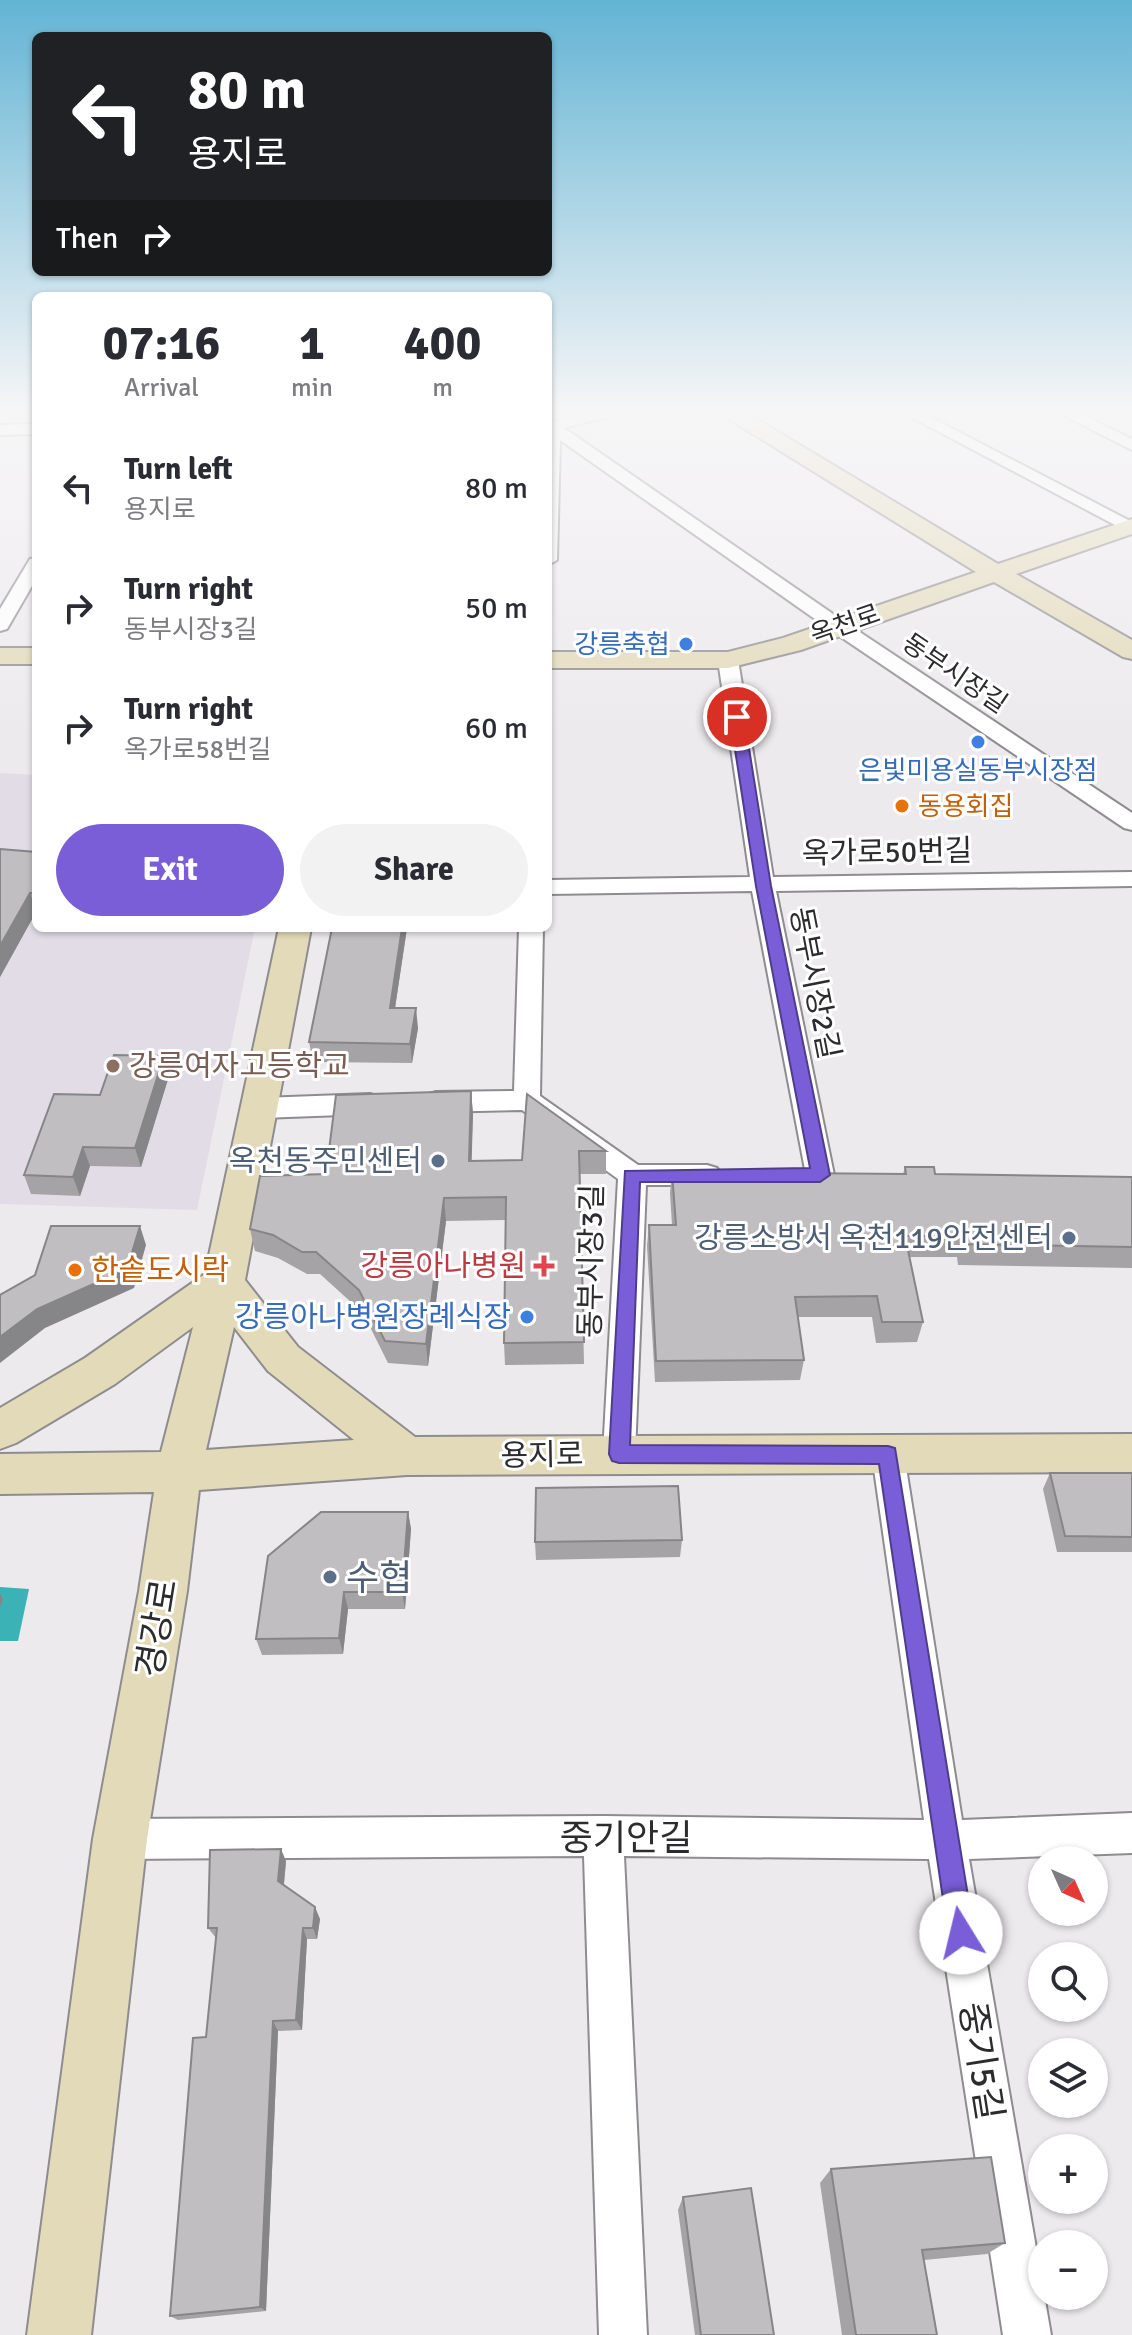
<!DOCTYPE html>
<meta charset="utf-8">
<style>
:root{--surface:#fff;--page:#f2f2f3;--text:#2b2b33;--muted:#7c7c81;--accent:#795ed8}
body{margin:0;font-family:Signika,"Noto Sans KR",sans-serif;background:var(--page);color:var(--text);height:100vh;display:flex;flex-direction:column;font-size:30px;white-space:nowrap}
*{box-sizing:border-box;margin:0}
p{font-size:26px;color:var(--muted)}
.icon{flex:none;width:44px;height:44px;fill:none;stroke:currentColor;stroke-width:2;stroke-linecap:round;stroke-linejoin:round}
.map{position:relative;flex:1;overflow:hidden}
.drawer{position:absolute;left:32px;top:292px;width:520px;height:640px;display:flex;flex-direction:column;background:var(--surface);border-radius:12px;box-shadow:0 2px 6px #0004}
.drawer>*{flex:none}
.top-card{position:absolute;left:32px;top:32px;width:520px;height:244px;border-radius:12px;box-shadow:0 2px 6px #0004;background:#202124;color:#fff;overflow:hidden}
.needle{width:52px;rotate:135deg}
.tools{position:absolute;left:1028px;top:1846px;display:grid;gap:16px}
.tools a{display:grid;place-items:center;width:80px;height:80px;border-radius:50%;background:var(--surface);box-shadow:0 2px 6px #0004;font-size:40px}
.pin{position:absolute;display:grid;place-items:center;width:68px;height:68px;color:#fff;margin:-34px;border:4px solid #fff;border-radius:50%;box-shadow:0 2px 8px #0007}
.me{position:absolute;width:88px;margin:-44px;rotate:351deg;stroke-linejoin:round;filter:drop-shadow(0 0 6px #0008)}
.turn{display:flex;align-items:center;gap:28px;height:168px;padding:0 24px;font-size:36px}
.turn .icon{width:104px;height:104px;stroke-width:2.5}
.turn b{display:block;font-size:56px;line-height:68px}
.then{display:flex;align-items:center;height:76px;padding:0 24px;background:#0003;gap:16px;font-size:30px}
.eta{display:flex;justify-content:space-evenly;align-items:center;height:136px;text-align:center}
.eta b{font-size:48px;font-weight:800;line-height:56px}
.button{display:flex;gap:16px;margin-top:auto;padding:16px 24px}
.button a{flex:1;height:92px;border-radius:48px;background:var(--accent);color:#fff;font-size:32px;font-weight:800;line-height:92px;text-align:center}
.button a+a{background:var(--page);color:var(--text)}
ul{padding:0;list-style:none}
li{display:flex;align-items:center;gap:24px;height:120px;padding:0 24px}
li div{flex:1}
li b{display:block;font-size:30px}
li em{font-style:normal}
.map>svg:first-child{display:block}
</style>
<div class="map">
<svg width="1132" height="2335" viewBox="0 0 1132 2335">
<rect width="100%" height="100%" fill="#edeaee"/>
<path fill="#e2dce6" d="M0 773 36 775V928H255L197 1210 0 1204Z"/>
<path fill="#3bb3b6" d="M0 1587 29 1589 18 1641H0Z"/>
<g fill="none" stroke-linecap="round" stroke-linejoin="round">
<defs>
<path id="street" d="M603 409H627L624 412 564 428 846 623 1132 813V830L1124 828 832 631 560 440 557 560 548 565V423Z
M896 409H915L1132 522V534Z
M1051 409H1070L1132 439V450Z
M36 424V434L0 435V425Z
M36 558V579L7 629 0 631V609L30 559Z
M728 654 738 660 773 877 1132 872V886L776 891 834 1175 830 1182 820 1185 810 1182 806 1175 752 891 548 894V880L750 877 718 660Z
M519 928H543L540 1096 638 1165H707L717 1168 721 1175 717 1182 707 1185H646L635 1454 631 1464 619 1468 607 1464 603 1454 618 1179 522 1110 436 1112 426 1109 423 1102 426 1095 436 1092 514 1091Z
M370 1094 380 1097 383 1104 380 1111 370 1114 261 1118 251 1115 247 1108 251 1101 261 1098Z
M888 1441 900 1445 904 1455 962 1820 1132 1813V1853L969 1859 1051 2335H1003L929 1859 624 1856 647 2335H599L584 1856 120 1859 106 1853 100 1839 106 1825 120 1819 603 1816 924 1820 872 1455 876 1445Z"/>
<path id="secondary" d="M716 409H740L998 564 1132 519V534L1016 574 1132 640V659L1123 657 994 582 801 650 728 668H548V652H728L783 638 976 572 719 413Z
M0 648H36V664H0Z
M279 928H311L245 1280 298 1347 415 1437 1132 1434V1472L407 1475 199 1490 187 1591 147 1839 91 2335H27L93 1839 139 1591 154 1492 0 1494V1454L161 1452 193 1327 115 1384 16 1443 0 1449V1408L85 1358 205 1274ZM234 1327 268 1371 354 1440 206 1450Z"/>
</defs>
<use href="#street" stroke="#8e8c8f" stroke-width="4"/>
<use href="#secondary" stroke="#8e8c8f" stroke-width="4"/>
<use href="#street" fill="#fff" fill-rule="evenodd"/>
<use href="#secondary" fill="#e3dab9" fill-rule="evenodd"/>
</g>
<path fill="#a5a3a6" d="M0 849 36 852V912L0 977Z
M332 928H407L395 1008 418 1028 412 1063 313 1062 309 1042Z
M164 1056 169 1076 141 1167 90 1166 80 1196 31 1194 24 1175 100 1095Z
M471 1091 473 1114 471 1161 522 1160 527 1094 606 1151V1174H580L584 1364 505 1365 504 1343 506 1220 446 1221 428 1366 388 1363 363 1313 320 1274H307L278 1258 255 1251 250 1229 326 1174Z
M905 1167 935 1174 1132 1177V1268L958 1265 957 1257H910L923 1322 917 1342 876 1343 872 1317H798L804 1360 800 1380 655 1382 647 1246 649 1225H672L670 1193 672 1172 903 1174Z
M1050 1473H1132V1552H1057L1043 1489Z
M408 1512 411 1529 405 1609H348L343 1654 262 1655 256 1639Z
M682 1540 680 1557 536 1560 535 1542Z
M286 1861 284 1885 320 1919 317 1939H307L302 2030 278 2031 266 2311 178 2320 170 2316 206 2037 216 1938 208 1928Z
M831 2169 1005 2243 987 2254 924 2260 937 2335H842L820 2183Z
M683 2197 774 2335H695L678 2210Z"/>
<path fill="#868587" d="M30 893 36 912 0 977V946Z
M402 928H407L392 1028 390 1008Z
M416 1008 418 1028 412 1063 410 1044Z
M164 1056 169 1076 141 1167 135 1148Z
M471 1091 473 1114 471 1184 469 1161Z
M83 1147 90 1166 80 1196 73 1177Z
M444 1198 446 1221 428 1366 426 1344Z
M140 1226 146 1245 134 1288 45 1328 0 1363V1337Z
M408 1512 411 1529 405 1609 402 1592Z
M344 1592 348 1609 343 1654 339 1638Z
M0 1593 3 1599 0 1608Z
M281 1849 286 1861 283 1892 278 1881Z
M315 1907 320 1919 317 1939 313 1928Z
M303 1928 307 1939 302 2030 296 2020Z
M273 2021 278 2031 266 2311 260 2307Z"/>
<path fill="#c0bec1" stroke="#868587" stroke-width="2" d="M0 849 36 852V893H30L0 946Z
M332 928H402L390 1008H416L410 1044 309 1042Z
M114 1055 164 1056 135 1148 83 1147 73 1177 24 1175 54 1094 100 1095Z
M471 1091 469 1161 522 1160 527 1094 606 1151H579L584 1342 504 1343 506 1197 444 1198 426 1344 385 1341 359 1290 316 1252H302L273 1235 250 1229 260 1176 326 1174 336 1095Z
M905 1167H934L935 1174 1132 1177V1247L964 1244 963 1236H905L923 1322H882L877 1296 795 1297 804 1360 656 1361 649 1225H676L672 1172 906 1174Z
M51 1226H140L127 1269 37 1309 0 1337V1295L35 1275Z
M1050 1473H1132V1537L1065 1536Z
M678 1486 682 1540 535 1542 536 1488Z
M321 1512H408L402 1592H344L339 1638 256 1639 268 1556Z
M281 1849 278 1881 315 1907 313 1928H303L296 2020 273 2021 260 2307 170 2316 193 2038 206 2037 217 1928H208L210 1850Z
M991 2157 1005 2243 922 2250 937 2335H856L831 2169Z
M751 2188 774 2335H701L683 2197Z"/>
<linearGradient id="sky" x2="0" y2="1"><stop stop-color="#63b4d4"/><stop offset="0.56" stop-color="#f7f6f7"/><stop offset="1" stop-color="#f7f6f7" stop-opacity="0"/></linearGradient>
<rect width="1132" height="736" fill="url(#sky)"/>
<path fill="#795ed8" stroke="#4f3d8c" stroke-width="2" d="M737 713 744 717 771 886 830 1175 820 1182H640L630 1445 888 1446 895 1448 974 1933 970 1943 961 1946 952 1943 948 1933 879 1464 619 1463 612 1461 609 1454 625 1171 810 1168 756 886 730 717Z"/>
<g fill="#3f7fe0" stroke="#fff" stroke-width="3">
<circle cx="686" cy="644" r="8"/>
<circle cx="978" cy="742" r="8"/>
<circle cx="527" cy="1317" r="8"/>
</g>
<g fill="#e8710a" stroke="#fff" stroke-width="3">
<circle cx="902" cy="806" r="8"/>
<circle cx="75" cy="1270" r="8"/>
</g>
<circle fill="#8d6e63" stroke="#fff" stroke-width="3" cx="113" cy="1066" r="8"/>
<g fill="#5c6f8a" stroke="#fff" stroke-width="3">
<circle cx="438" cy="1161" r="8"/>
<circle cx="1069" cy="1238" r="8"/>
<circle cx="330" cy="1577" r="8"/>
</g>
<path fill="#e0444e" stroke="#fff" stroke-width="3" d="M540 1254h8v8h8v8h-8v8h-8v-8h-8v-8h8z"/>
<g text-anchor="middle" stroke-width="6" stroke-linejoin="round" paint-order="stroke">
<g font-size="26" fill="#2c2b2d" stroke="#fff">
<text transform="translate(845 624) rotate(-19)" y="9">옥천로</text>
<text transform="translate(955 673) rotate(34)" y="9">동부시장길</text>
</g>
<g font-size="26" fill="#366cbe" stroke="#fff" text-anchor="end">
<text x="670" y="653">강릉축협</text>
<text x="978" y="779" text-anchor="middle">은빛미용실동부시장점</text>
</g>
<g font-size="26" fill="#c56008" stroke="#fff" text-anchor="start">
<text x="918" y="815">동용회집</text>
</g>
<g font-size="30" fill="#2c2b2d" stroke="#fff">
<text transform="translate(887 852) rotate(-1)" y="10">옥가로50번길</text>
<text transform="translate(815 983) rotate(79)" y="10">동부시장2길</text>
<text transform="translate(591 1261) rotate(-89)" y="10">동부시장3길</text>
<text transform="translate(542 1455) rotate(-1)" y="10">용지로</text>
</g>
<g font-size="30" fill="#785e54" stroke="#fff" text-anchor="start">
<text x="129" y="1076">강릉여자고등학교</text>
</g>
<g font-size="30" fill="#4e5e75" stroke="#fff" text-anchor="end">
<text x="422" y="1171">옥천동주민센터</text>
<text x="1053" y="1248">강릉소방서 옥천119안전센터</text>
</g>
<g font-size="30" fill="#be3a42" stroke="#fff" text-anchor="end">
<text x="526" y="1276">강릉아나병원</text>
</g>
<g font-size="30" fill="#c56008" stroke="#fff" text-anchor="start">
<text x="91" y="1280">한솥도시락</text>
</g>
<g font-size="30" fill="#366cbe" stroke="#fff" text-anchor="end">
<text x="511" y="1327">강릉아나병원장례식장</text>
</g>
<g font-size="36" fill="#4e5e75" stroke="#fff" text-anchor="start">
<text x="346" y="1590">수협</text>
</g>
<g font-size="36" fill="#2c2b2d" stroke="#fff">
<text transform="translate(156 1628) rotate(-81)" y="13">경강로</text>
<text x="626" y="1850">중기안길</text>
<text transform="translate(982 2061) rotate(81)" y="13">중기5길</text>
</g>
</g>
</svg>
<div class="tools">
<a><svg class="needle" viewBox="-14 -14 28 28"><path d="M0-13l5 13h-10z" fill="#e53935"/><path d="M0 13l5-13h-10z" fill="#7c7c81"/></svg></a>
<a><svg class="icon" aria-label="search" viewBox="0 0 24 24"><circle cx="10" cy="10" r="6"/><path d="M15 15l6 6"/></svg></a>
<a><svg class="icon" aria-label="layers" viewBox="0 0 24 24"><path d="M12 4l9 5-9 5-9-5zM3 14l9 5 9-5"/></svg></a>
<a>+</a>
<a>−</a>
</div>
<div class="pin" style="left:737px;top:717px;background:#d93025"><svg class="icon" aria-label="arrive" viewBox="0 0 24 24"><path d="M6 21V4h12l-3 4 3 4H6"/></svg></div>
<svg class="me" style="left:961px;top:1933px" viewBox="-20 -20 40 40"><circle r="19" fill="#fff"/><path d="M0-13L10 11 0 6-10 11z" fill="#795ed8"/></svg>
<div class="top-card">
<div class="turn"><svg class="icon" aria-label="left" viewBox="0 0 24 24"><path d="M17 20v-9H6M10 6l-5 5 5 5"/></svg><div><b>80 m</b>용지로</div></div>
<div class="then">Then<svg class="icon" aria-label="right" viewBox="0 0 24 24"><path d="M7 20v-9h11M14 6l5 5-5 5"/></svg></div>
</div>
<section class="drawer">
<div class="eta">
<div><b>07:16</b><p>Arrival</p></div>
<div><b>1</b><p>min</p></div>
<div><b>400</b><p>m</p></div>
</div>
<ul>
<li><svg class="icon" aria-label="left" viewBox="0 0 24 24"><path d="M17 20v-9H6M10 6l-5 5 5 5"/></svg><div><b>Turn left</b><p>용지로</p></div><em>80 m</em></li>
<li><svg class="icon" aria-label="right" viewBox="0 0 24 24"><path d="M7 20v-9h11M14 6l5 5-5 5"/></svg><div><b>Turn right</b><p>동부시장3길</p></div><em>50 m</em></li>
<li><svg class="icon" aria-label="right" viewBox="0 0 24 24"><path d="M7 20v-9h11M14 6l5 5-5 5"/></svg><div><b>Turn right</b><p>옥가로58번길</p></div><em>60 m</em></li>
</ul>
<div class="button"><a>Exit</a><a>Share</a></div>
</section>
</div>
